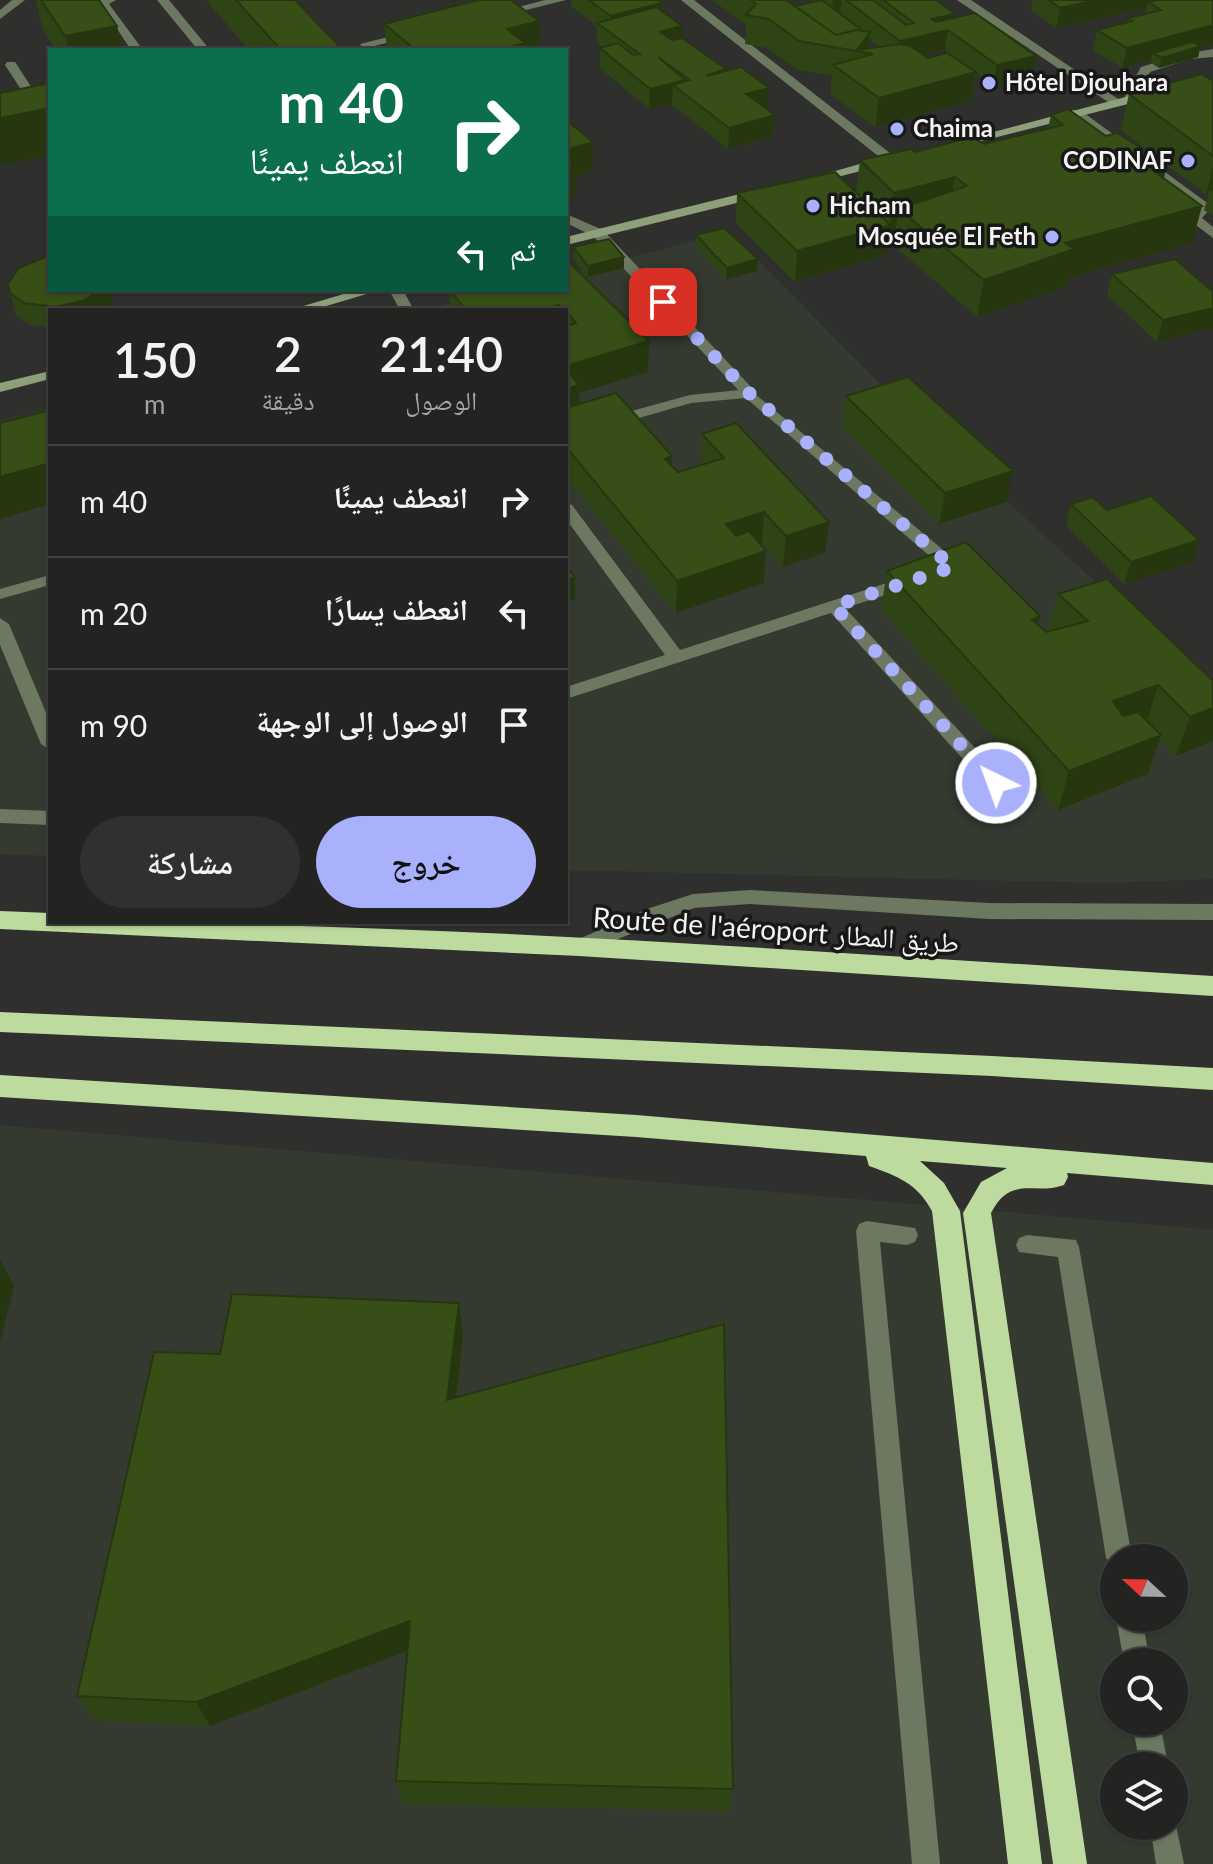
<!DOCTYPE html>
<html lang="ar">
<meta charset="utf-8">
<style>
:root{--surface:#232422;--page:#2f302f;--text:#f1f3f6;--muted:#a3a4a5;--line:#404140;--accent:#a9b0fc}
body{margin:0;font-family:Lato,"Noto Naskh Arabic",sans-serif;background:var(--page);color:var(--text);direction:rtl;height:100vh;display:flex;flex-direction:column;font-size:30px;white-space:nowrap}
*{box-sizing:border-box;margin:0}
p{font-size:26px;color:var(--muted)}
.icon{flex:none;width:44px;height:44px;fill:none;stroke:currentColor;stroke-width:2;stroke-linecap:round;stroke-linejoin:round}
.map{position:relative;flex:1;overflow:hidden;direction:ltr}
.side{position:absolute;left:48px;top:308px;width:520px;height:616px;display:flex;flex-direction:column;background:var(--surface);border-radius:0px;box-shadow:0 2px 6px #0004,0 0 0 2px var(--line);direction:rtl}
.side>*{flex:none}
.hud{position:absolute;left:48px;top:48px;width:520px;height:244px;border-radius:0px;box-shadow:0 2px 6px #0004,0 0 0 2px var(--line);direction:rtl;background:#0b6e4f;color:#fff;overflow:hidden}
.needle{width:52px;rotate:292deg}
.tools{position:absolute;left:1100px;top:1544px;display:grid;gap:16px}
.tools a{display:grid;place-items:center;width:88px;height:88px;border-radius:50%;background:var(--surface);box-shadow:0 2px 6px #0004,0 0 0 2px var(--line);font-size:40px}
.pin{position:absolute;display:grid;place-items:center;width:68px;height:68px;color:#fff;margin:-34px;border-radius:16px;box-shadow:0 4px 12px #0006}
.me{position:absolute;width:88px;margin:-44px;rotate:318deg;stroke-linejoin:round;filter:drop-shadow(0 0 6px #0008)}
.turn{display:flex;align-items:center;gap:28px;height:168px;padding:0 32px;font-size:36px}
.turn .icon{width:104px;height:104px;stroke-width:2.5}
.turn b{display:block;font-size:56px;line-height:68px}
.then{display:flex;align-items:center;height:76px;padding:0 32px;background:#0003;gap:16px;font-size:30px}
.eta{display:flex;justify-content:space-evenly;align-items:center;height:136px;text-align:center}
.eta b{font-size:48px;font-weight:600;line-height:56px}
.primary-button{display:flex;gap:16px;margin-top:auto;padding:16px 32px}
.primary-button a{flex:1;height:92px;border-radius:48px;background:var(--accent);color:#111;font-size:32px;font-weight:600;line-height:92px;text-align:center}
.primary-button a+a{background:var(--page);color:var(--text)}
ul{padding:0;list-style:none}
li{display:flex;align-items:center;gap:24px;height:112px;padding:0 32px;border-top:2px solid var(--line)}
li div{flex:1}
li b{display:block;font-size:30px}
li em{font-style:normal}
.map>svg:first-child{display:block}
</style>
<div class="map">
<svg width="1213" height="1864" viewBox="0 0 1213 1864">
<rect width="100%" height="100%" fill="#2f302d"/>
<path fill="#353a31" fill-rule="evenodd" d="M730 232 904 408 1213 689V879L1106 883 566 870V310H424L503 290H566V274Z
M50 408V856L0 854V421Z
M0 1125 1213 1230V1864H0ZM1114 1558H1174V1618H1114ZM1114 1662H1174V1722H1114ZM1114 1766H1174V1826H1114Z"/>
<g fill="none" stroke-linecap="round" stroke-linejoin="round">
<path fill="#6c7860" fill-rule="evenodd" d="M1213 49V57L1190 59 1150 72 1133 103 1123 100 1141 67 1184 54Z
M1205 203 1212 207 1202 218 1213 227V238L1188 219Z
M389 290H403L414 310H400Z
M749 389 959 563 961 567 959 571H947L746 398 691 403 566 439V429L690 395Z
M566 503 572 505 680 650 902 578H914L916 582 914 586 845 608 1003 778 1005 783 1003 788H989L831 613 566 699V687L665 655 566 519Z
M50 575V585L0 599V589Z
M0 618 9 624 50 722V750L41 744 0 645Z
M0 809 50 811V825L0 823Z
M867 1221 915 1228 918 1235 915 1242 907 1245 880 1242 940 1864H912L856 1231 859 1224Z
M1027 1235 1076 1240 1079 1247 1132 1558H1114V1569L1106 1558 1058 1257 1019 1252 1016 1245 1019 1238Z
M1116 1618H1142L1150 1662H1124Z
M1132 1722H1160L1168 1766H1140Z
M1174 1816 1184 1864H1156L1150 1826H1174Z"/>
<path fill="#6c7860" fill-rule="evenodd" d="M98 0H116L109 4 143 50H131Z
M157 0H169L210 50H198Z
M545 0H566L498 17 492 14Z
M681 0H694L895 157V163H887Z
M957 0H971L1124 103 1114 106Z
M412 31 418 34 416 36 374 46 377 50H365L360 44Z
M7 62H15L45 108 43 111H35L5 65Z
M1072 110H1080L1206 202 1213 200V209L1200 210 1072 116Z
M566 214 603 230 754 390V396H744L593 236 566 223Z
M750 890 989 903 1213 904V920L989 919 750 904 694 908 579 955 572 952 569 947 572 942 647 909 693 894Z"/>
<path fill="#6c7860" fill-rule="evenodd" d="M12 0H25L0 19V10Z"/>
<path fill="#8da07a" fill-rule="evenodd" d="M1152 90 1158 94 1156 97 950 149 944 145Z
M884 157 888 158V164L810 184 804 180Z
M764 188 769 189V195L566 245V237Z
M357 290H380L313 310H290Z
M50 371V379L0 392V383Z"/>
<path fill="#bedb9f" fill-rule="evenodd" d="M0 911 50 913V922C438 922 826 953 1213 976V996L579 956 0 929Z
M0 1012 992 1056 1213 1068V1090L992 1076 0 1032Z
M0 1075 636 1115 1213 1163V1185L1067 1173 1068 1177 1064 1185C1034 1196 1011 1174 991 1213L1087 1864H1053L963 1213 981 1182 1007 1168 920 1161 944 1183 960 1211 1042 1864H1008L932 1211C917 1183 897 1176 869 1166L866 1156 636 1137 0 1097Z"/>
</g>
<path fill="#2f4414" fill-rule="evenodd" d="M36 0H99L117 26 122 50H56L43 30Z
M206 0H295L343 50H249Z
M571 0H658L662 11 682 26V38L726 69V71L767 108H766L775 115 773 136 728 149 672 105V104L649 109 600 68V48L603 47 597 43V26L571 6Z
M712 0H786L795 6 814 2 812 0H936L955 18 1036 56 1032 76 993 85 976 73 971 101 875 127 830 94 832 76 796 69 767 48 745 44 746 25ZM869 39 879 47 868 48ZM945 50 969 68 928 58 924 55Z
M1032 0H1213V44L1200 47 1198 57 1159 68 1151 63V60L1122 68 1093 50 1097 30 1128 22V18L1145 14 1146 8 1056 28 1031 10Z
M539 21 540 49 537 50H387L384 24Z
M1213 81V216L1204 210 1209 193 1206 194 1167 165 1164 178 1192 243 1068 278 1066 287 977 317 894 246 896 228 889 230 886 255 795 282 736 223 737 193H856L860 160 915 152 984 144 1048 128 1051 115 1161 160 1121 130 1129 94Z
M696 235 758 259 757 271 726 279 696 247Z
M573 247 624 268 588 277 573 258Z
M1112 274 1213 292 1157 342 1107 295Z
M8 284 50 290H112V305L107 310H50V327L30 325 16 315Z
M449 290H566L648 372 579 393V404L672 466 678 472 701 465 702 434 829 522 825 553 783 567 762 543 760 544 764 583 676 613 566 477V310H450Z
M846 396 1013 471 1007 502 939 524 842 427Z
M1071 504 1107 510 1192 563 1124 584 1066 526Z
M887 571 1038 625 1047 632H1048L1058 594 1213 681 1176 756 1160 739 1148 774 1058 810 881 610Z
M459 1303 463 1336 456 1398 733 1789 729 1811 403 1804 396 1781 408 1651 210 1726 95 1720 77 1696 220 1354Z"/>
<path fill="#263710" d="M451 0H462L451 4Z
M833 0H842L840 13 832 15Z
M1097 0H1177L1148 2 1146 8 1056 28 1060 8Z
M662 3 661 23 610 32V16Z
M955 14 952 33 948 30 945 50 897 61 900 41 931 19Z
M539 21 540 49 499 50 507 29Z
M1213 25V44L1200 47 1198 57 1159 68 1162 58 1153 53 1151 60 1122 68 1127 48Z
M117 26 122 50H68L65 36Z
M682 26V46L659 52 660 32Z
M870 32 867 53 832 40Z
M1036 56 1032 76 993 85 997 65Z
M976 72 971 101 875 127 879 98Z
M685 80 684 94 673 85 672 104 649 109 650 89Z
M769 88 767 108 745 114 746 94Z
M50 108V155L0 166V118Z
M775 115 773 136 728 149 729 128Z
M593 142V172L575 177V196L566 198V150Z
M1167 164 1158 201 1151 169Z
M1213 167V191L1210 189 1209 193 1206 194Z
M955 177 949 213 899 209 896 228 889 230 894 193Z
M1202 206 1192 243 1068 278 1066 287 977 317 984 280 1065 243Z
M890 225 886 255 795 282 797 251Z
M624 257V268L588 277V266Z
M758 259 757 271 726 279 727 268Z
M100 290H112V305L107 310H57L56 307Z
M559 305V310H544Z
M1213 308V328L1157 342 1163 320Z
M649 341 648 372 579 393 580 416 566 421V366Z
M672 456 671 488 665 459Z
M50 463V504L0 519V477Z
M1013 471 1007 502 939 524 945 493Z
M764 512 762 543 724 556 726 524Z
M829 522 825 553 783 567 786 536Z
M1199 540 1192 563 1124 584 1131 562Z
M766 551 764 583 676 613 677 581Z
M575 577V599L566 602V580Z
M1040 616 1031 655 1032 620Z
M1158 685 1146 724 1101 740 1113 701Z
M1213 708V741L1176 756 1190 717Z
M1161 735 1148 774 1058 810 1069 771Z
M0 1259 14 1286 0 1342Z
M459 1303 463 1336 452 1432 447 1400Z
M410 1621 417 1647 210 1726 196 1702Z"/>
<path fill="#374f17" stroke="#263710" stroke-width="2" d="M41 0H99L117 26 65 36Z
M236 0H295L343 50H281Z
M478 0H511L539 21 507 29 525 43 499 50H416L384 24Z
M589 0H658L662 3 610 16Z
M751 0H786L836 35 856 30 870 32 857 50 900 44 910 46 928 58 947 53 976 72 879 98 833 65 873 54 799 41 769 19 746 15 756 4Z
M822 0 863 31 856 30 836 35 795 6Z
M846 0H873L906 25 914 23 883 0H936L955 14 931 19 936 22 975 13 1036 56 997 65 948 30 900 41Z
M1049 0H1097L1060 8Z
M1157 0H1213V25L1127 48 1097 30 1132 21 1128 18 1161 10 1148 2Z
M656 7 682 26 660 32 672 40 682 38 726 69 706 76 741 67 769 88 746 94 775 115 729 128 673 85 690 80 658 57 685 80 650 89 600 48 618 43 633 55 640 54 597 23Z
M1192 42 1201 46 1162 58 1153 53Z
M1202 74 1213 81V156L1129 94Z
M50 83V108L0 118V93Z
M1068 109 1106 136 1117 133 1167 164 1151 169 1202 206 1065 243 1074 249 984 280 899 209 967 186 955 177 894 193 860 160 911 149 915 152 972 137 984 144 1063 125 1051 115Z
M566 120 593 142 566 150Z
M566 159 574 166 566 168Z
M835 172 890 225 797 251 737 193Z
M724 228 758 259 727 268 696 235Z
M609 239 624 257 588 266 573 247Z
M48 256H50V290H100L85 300 56 307 24 303 10 293 8 284 19 268Z
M566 259 649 341 566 366V326L576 323 566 312V310H564L559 305 544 310H466L450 290H566Z
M1175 259 1213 292V308L1163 320 1112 274Z
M566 369 579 385 566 389Z
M908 377 1013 471 945 493 846 396Z
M616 393 672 456 665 459 678 472 724 458 702 434 736 423 829 522 786 536 764 512 726 524 736 536 749 531 766 551 677 581 566 447V408Z
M50 410V463L0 477V423Z
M1151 496 1199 540 1131 562 1071 504 1093 497 1107 510Z
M966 542 1040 616 1032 620 1047 632 1088 621 1058 594 1107 579 1213 681V708L1190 717 1158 685 1113 701 1123 716 1138 712 1161 735 1069 771 887 571Z
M566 566 575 577 566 580Z
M232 1294 459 1303 447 1400 724 1324 733 1789 396 1781 410 1621 196 1702 77 1696 154 1352 220 1354Z"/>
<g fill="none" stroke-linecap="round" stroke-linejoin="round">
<path stroke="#a9b0fc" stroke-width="14" stroke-dasharray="0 25.2" d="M663 302 749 393 953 567 834 606 996 783"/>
</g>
<g fill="#a9b0fc" stroke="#171817" stroke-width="3">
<circle cx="989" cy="83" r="8"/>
<circle cx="897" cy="129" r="8"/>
<circle cx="1188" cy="161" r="8"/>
<circle cx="813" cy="206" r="8"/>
<circle cx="1052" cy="237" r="8"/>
</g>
<g text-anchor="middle" stroke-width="7" stroke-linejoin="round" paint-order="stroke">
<g font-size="24" font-weight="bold" fill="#f3f4f2" stroke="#171817" text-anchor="start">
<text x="1005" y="91">Hôtel Djouhara</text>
<text x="913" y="137">Chaima</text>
<text x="1172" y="169" text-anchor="end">CODINAF</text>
<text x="829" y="214">Hicham</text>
<text x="1036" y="245" text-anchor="end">Mosquée El Feth</text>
</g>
<g font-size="28" fill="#f3f4f2" stroke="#171817">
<text transform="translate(776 930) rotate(4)" y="10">Route de l'aéroport طريق المطار</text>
</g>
</g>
</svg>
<div class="tools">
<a><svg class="needle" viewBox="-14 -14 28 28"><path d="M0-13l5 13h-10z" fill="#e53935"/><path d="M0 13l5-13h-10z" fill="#a3a4a5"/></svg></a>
<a><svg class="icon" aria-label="search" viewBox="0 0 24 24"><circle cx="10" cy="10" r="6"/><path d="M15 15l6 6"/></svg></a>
<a><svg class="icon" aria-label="layers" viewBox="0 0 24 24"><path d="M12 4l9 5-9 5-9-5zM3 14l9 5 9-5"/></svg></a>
</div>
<div class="pin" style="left:663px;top:302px;background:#d93025"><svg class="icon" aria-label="arrive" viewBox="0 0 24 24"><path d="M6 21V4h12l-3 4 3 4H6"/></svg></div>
<svg class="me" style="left:996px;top:783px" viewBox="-20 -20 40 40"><circle r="17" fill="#a9b0fc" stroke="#fff" stroke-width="3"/><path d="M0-11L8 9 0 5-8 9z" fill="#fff"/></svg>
<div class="hud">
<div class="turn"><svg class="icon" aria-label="right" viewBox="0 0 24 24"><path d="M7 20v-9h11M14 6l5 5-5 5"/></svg><div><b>40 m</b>انعطف يمينًا</div></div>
<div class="then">ثم<svg class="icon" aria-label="left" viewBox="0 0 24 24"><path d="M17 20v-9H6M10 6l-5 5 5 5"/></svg></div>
</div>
<section class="side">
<div class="eta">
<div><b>21:40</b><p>الوصول</p></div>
<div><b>2</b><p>دقيقة</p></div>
<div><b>150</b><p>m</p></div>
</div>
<ul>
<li><svg class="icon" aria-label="right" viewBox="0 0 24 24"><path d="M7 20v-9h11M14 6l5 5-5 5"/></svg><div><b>انعطف يمينًا</b></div><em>40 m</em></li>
<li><svg class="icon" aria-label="left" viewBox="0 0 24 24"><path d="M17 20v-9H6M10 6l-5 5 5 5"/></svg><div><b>انعطف يسارًا</b></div><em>20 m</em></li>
<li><svg class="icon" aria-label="arrive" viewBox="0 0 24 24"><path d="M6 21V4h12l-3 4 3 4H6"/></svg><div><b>الوصول إلى الوجهة</b></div><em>90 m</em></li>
</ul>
<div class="primary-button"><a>خروج</a><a>مشاركة</a></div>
</section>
</div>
